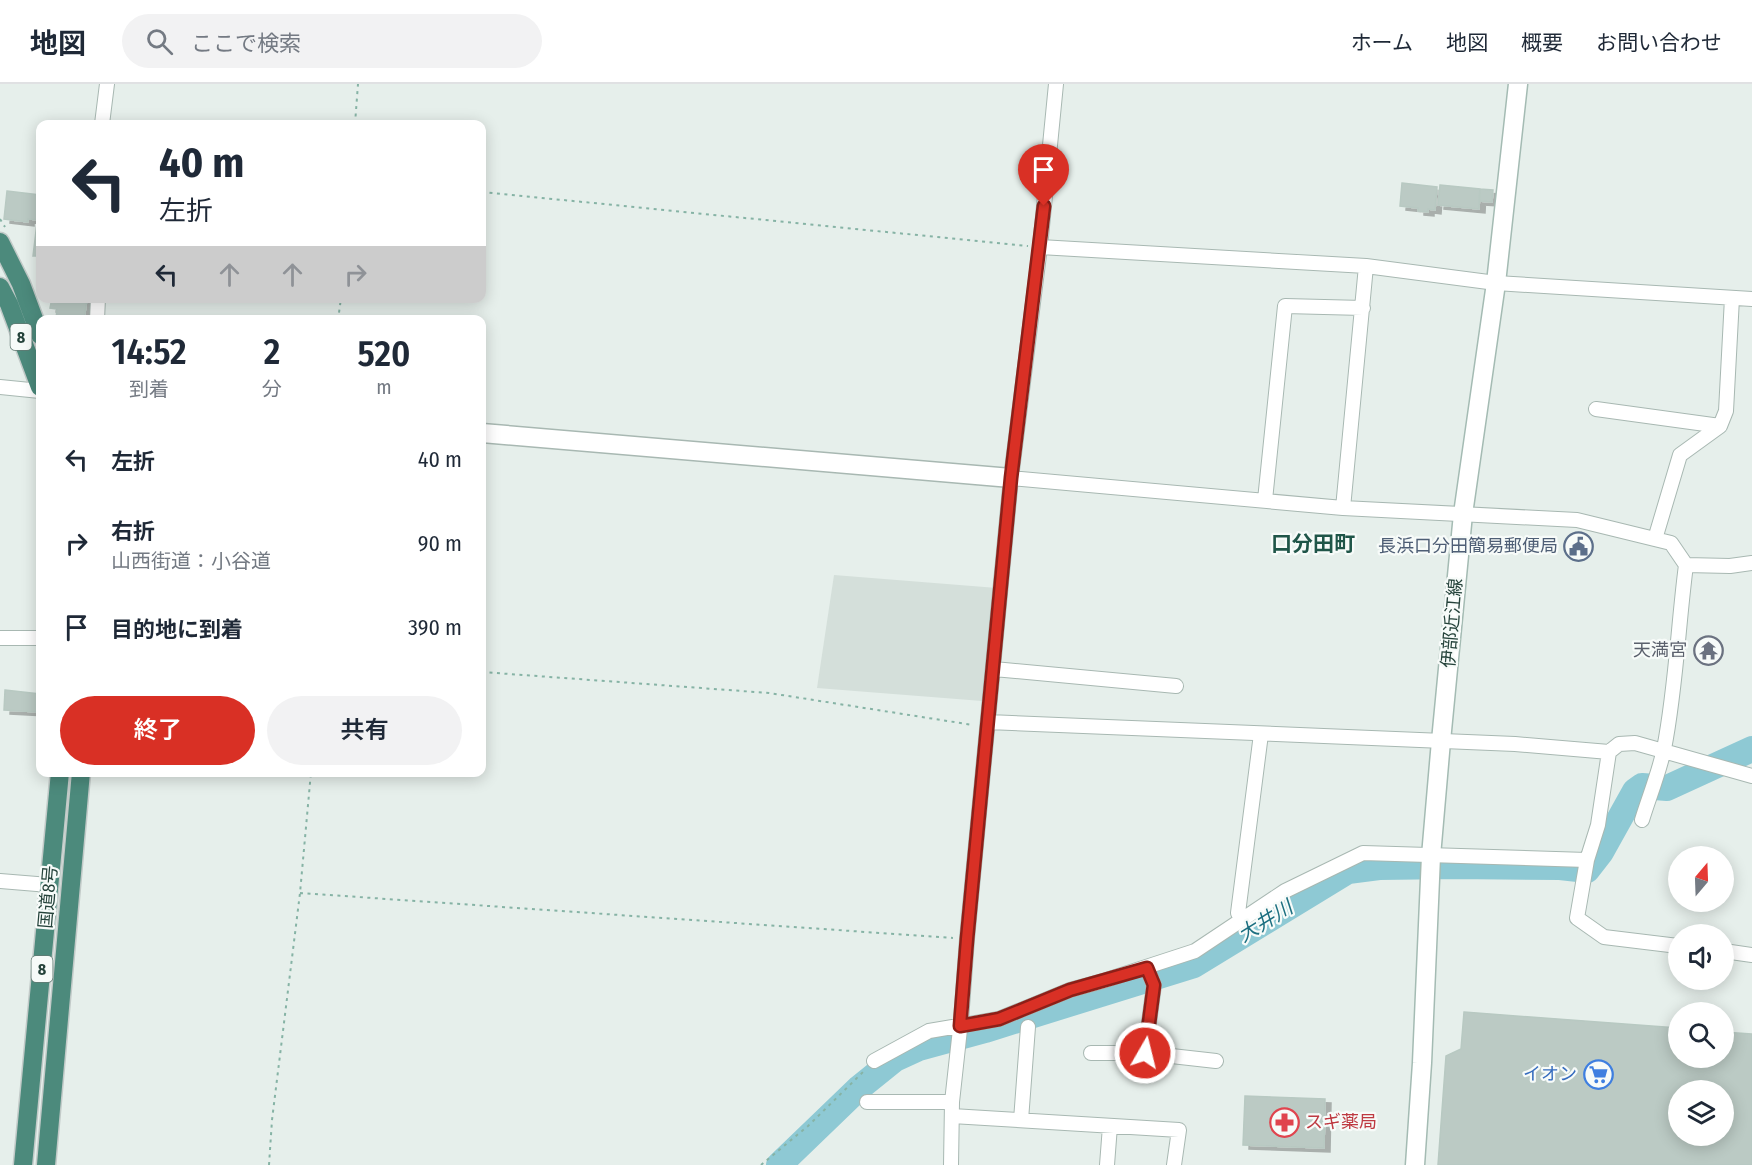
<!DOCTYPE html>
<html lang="ja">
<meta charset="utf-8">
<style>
:root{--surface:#fff;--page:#f2f2f3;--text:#1f2937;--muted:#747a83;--line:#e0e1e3;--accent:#d93025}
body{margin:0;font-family:"Fira Sans Condensed","Noto Sans JP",sans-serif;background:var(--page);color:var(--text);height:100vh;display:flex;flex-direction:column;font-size:22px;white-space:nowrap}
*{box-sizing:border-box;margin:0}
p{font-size:20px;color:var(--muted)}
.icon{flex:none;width:33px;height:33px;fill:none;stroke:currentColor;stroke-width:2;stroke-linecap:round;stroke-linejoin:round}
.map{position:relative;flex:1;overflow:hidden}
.details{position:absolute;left:36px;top:231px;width:450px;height:462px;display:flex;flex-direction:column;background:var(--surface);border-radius:12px;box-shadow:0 3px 15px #0003}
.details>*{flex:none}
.banner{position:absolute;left:36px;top:36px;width:450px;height:183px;border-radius:12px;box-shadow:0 3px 15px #0003;background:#fff;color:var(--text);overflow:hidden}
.needle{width:39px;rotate:19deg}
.fabs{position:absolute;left:1668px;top:762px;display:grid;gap:12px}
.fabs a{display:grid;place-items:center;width:66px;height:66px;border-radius:50%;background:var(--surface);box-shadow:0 3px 15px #0003;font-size:30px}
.pin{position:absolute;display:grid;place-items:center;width:51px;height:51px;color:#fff;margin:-62px -26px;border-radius:50% 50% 50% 0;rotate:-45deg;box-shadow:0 0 6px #0007}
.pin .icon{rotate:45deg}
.me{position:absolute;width:66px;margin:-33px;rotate:8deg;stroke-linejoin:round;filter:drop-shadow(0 0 4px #0008)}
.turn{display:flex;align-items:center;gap:21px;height:126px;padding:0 24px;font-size:27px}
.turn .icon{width:78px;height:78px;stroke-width:2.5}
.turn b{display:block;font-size:42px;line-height:51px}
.lanes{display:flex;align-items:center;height:57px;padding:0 24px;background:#0003;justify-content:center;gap:30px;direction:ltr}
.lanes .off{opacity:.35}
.eta{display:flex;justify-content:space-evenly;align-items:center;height:102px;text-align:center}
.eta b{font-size:36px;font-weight:600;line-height:42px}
.primary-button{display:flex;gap:12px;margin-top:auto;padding:12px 24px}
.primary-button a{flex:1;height:69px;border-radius:36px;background:var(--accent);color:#fff;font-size:24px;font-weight:600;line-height:69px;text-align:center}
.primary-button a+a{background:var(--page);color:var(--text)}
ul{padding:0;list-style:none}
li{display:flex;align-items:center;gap:18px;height:84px;padding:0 24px}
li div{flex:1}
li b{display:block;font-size:22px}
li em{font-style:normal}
header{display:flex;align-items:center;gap:36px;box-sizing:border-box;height:84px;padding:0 30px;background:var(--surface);border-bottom:2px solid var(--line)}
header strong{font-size:28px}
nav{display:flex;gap:33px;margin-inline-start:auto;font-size:21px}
.search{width:420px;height:54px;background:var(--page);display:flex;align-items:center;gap:15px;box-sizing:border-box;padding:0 21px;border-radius:33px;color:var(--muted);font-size:22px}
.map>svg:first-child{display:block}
</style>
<header>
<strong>地図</strong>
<div class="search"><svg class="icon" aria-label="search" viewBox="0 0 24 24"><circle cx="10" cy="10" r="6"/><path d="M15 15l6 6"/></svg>ここで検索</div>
<nav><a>ホーム</a><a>地図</a><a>概要</a><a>お問い合わせ</a></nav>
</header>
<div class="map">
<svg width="1752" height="1081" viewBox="0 0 1752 1081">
<defs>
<filter id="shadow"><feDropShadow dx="6" dy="4" stdDeviation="0" flood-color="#0004"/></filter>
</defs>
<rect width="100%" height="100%" fill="#e6efeb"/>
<path fill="#d4dfda" d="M834 491 997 504 982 617 817 604Z"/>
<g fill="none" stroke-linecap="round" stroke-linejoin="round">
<path stroke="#8ec9d4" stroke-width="26" d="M779 1081 859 1004 895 975 919 964 985 946 1194 881 1348 787 1379 783 1454 782 1560 783 1587 786 1601 768 1635 707 1642 702 1667 704 1752 665"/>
</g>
<path fill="#bbcac4" stroke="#b8c9c2" stroke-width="1.5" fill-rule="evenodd" filter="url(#shadow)" d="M1402 99 1437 103 1435 126 1428 125V128L1418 127V124L1400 122Z
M1440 101 1480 105 1479 125 1438 121Z
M1480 105 1493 106 1492 118 1479 117Z
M7 107 40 111V136L28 135V138L4 135Z
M37 139 40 140V172H33Z
M52 214H87L84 236 56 235 57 225 50 224Z
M5 606 40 610V628L4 626Z
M1464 928 1678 944V974H1724V948L1752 950V1081H1438L1446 972 1461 965ZM1678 1006H1724V1052H1678Z
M1245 1012 1325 1015 1324 1064 1243 1061Z"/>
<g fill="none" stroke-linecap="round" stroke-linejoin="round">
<defs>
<path id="minor" d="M102 40 107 0
M1040 163 1366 182 1496 199 1752 215
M97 236 98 214
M0 303 40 307
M1596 325 1720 342
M1011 394 1343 424 1577 436 1671 459 1686 481 1730 482 1752 479
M1265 416 1285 222 1363 224
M1343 424 1366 182
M1655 455 1680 371 1720 342 1726 327 1732 214
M0 554H40
M994 585 1176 602
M988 638 1515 660 1609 668
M1642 736C1649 713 1659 689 1664 665 1676 604 1678 542 1686 481
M1587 776 1598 741 1609 668 1619 660 1635 659 1752 692
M0 797 49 801
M1242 835 1238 829 1261 650
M1724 867 1752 871
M1147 884 1154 901 1145 969 1216 977
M1091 969H1145
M874 977 929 947 999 935 1070 906 1103 897 1195 867 1285 807 1363 769 1587 776 1577 834 1604 853 1678 862
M867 1018H952
M952 1032 1179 1046 1174 1081
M1021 1036 1028 943
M951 1081 952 1018 961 936 967 855 1011 394 1040 163 1056 0
M1107 1081 1110 1042"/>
<path id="tertiary" d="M482 349 1011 394"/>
<path id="secondary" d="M1415 1081 1422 979 1431 772 1441 657 1463 430 1496 199 1518 0"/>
<path id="trunk" d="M0 158 21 200 40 251
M0 203 9 220 40 303
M23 1081 60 688
M46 1081 81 688"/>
</defs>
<use href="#minor" stroke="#a8b8b2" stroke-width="16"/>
<use href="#tertiary" stroke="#a8b8b2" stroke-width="21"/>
<use href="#secondary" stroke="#a4bbb3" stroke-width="21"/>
<use href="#trunk" stroke="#c2cac8" stroke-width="21"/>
<path stroke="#86b3a5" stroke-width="2" stroke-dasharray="3 4.5" stroke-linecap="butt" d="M355 40 358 0
M482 108 1028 162
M0 135 5 143
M338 236 341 214
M482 588 769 609 973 641
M300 809 953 854
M269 1081 272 1036 300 809 311 688
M761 1081 808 1042 865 986"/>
<use href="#minor" stroke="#fff" stroke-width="14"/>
<use href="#tertiary" stroke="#fff" stroke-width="18"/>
<use href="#secondary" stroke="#fff" stroke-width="18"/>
<use href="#trunk" stroke="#4c8a7c" stroke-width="18"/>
</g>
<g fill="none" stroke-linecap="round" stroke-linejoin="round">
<defs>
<path id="route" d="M1044 122 1011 394 967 855 960 942 999 935 1070 906 1147 884 1154 901 1145 969"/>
</defs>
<use href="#route" stroke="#8d1f18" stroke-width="15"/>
<use href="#route" stroke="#d93025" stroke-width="10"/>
</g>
<defs>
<symbol id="civic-ring" viewBox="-11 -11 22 22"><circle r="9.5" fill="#f7fbf9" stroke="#5c6f8a" stroke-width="1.5"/><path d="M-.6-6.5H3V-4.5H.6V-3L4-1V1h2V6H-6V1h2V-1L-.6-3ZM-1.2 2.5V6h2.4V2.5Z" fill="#5c6f8a"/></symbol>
<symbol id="temple-ring" viewBox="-11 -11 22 22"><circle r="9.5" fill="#f7fbf9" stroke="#6b7280" stroke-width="1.5"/><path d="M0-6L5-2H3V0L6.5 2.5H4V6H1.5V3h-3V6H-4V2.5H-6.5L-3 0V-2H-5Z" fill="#6b7280"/></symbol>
<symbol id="supermarket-ring" viewBox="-11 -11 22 22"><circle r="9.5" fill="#f7fbf9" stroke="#3f7fe0" stroke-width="1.5"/><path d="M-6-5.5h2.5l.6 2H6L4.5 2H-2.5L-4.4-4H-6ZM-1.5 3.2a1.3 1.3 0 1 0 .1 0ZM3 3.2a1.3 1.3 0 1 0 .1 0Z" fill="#3f7fe0"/></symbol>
<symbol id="pharmacy-ring" viewBox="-11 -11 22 22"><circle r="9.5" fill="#f7fbf9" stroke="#e0444e" stroke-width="1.5"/><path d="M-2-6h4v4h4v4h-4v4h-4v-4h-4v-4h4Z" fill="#e0444e"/></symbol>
</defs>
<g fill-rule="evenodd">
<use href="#civic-ring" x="1562" y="446" width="33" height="33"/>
<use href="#temple-ring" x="1692" y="550" width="33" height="33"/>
<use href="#supermarket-ring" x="1582" y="974" width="33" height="33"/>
<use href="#pharmacy-ring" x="1268" y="1022" width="33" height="33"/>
</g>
<g text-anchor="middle" stroke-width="4.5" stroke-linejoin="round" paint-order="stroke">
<g fill="#f7fbf9" stroke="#637a73" stroke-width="1.5">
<rect x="10.5" y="240" width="21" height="26" rx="4.5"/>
<rect x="31.5" y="872" width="21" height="26" rx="4.5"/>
</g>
<g font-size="16" font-weight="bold" fill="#24423a">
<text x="21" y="259">8</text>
<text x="42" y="891">8</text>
</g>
<g font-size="18" fill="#4e5e75" stroke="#f7fbf9" text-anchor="end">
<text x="1558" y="468">長浜口分田簡易郵便局</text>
</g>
<g font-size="18" fill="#24423a" stroke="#f7fbf9">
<text transform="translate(1452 539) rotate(-85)" y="6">伊部近江線</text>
<text transform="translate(48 813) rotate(-85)" y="6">国道8号</text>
</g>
<g font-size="18" fill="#5b616d" stroke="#f7fbf9" text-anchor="end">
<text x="1687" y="572">天満宮</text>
</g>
<g font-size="18" fill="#366cbe" stroke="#f7fbf9" text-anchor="end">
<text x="1577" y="996">イオン</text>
</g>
<g font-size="18" fill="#be3a42" stroke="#f7fbf9" text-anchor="start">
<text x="1305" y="1044">スギ薬局</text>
</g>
<g font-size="20" font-style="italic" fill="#1c6f80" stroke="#f7fbf9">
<text transform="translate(1265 837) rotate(-32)" y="7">大井川</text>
</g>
<g font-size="21" font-weight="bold" fill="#1f5548" stroke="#f7fbf9">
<text x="1313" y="467">口分田町</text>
</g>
</g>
</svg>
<div class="fabs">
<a><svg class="needle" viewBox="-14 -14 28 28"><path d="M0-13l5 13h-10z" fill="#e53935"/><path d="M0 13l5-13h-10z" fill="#747a83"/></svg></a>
<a><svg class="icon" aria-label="sound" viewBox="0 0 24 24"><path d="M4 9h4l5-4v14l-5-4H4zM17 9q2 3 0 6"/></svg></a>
<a><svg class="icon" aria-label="search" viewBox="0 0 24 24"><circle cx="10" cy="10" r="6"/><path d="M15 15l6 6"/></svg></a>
<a><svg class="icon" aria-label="layers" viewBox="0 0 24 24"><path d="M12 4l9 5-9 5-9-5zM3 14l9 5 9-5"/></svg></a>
</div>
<div class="pin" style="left:1044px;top:122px;background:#d93025"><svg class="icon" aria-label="arrive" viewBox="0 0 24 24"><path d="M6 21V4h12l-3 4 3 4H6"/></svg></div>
<svg class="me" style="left:1145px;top:969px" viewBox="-20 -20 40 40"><circle r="17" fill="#d93025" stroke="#fff" stroke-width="3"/><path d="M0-11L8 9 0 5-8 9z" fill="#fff"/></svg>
<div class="banner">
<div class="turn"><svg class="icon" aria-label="left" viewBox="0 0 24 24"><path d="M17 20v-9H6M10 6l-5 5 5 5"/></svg><div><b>40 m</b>左折</div></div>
<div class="lanes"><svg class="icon" aria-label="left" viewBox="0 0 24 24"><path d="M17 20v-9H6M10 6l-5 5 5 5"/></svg><svg class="icon off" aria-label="ahead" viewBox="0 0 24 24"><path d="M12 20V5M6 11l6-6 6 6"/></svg><svg class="icon off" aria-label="ahead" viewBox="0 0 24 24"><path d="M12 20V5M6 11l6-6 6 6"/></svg><svg class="icon off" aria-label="right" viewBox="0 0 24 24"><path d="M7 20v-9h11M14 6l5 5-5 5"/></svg></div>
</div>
<section class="details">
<div class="eta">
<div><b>14:52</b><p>到着</p></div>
<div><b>2</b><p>分</p></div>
<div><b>520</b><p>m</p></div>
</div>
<ul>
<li><svg class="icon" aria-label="left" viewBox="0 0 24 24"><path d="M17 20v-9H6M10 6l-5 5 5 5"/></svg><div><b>左折</b></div><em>40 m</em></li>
<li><svg class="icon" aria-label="right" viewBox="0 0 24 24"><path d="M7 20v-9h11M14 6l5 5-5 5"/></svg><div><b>右折</b><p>山西街道：小谷道</p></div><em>90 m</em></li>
<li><svg class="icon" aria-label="arrive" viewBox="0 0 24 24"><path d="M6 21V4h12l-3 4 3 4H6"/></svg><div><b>目的地に到着</b></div><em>390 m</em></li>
</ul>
<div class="primary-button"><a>終了</a><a>共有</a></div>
</section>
</div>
